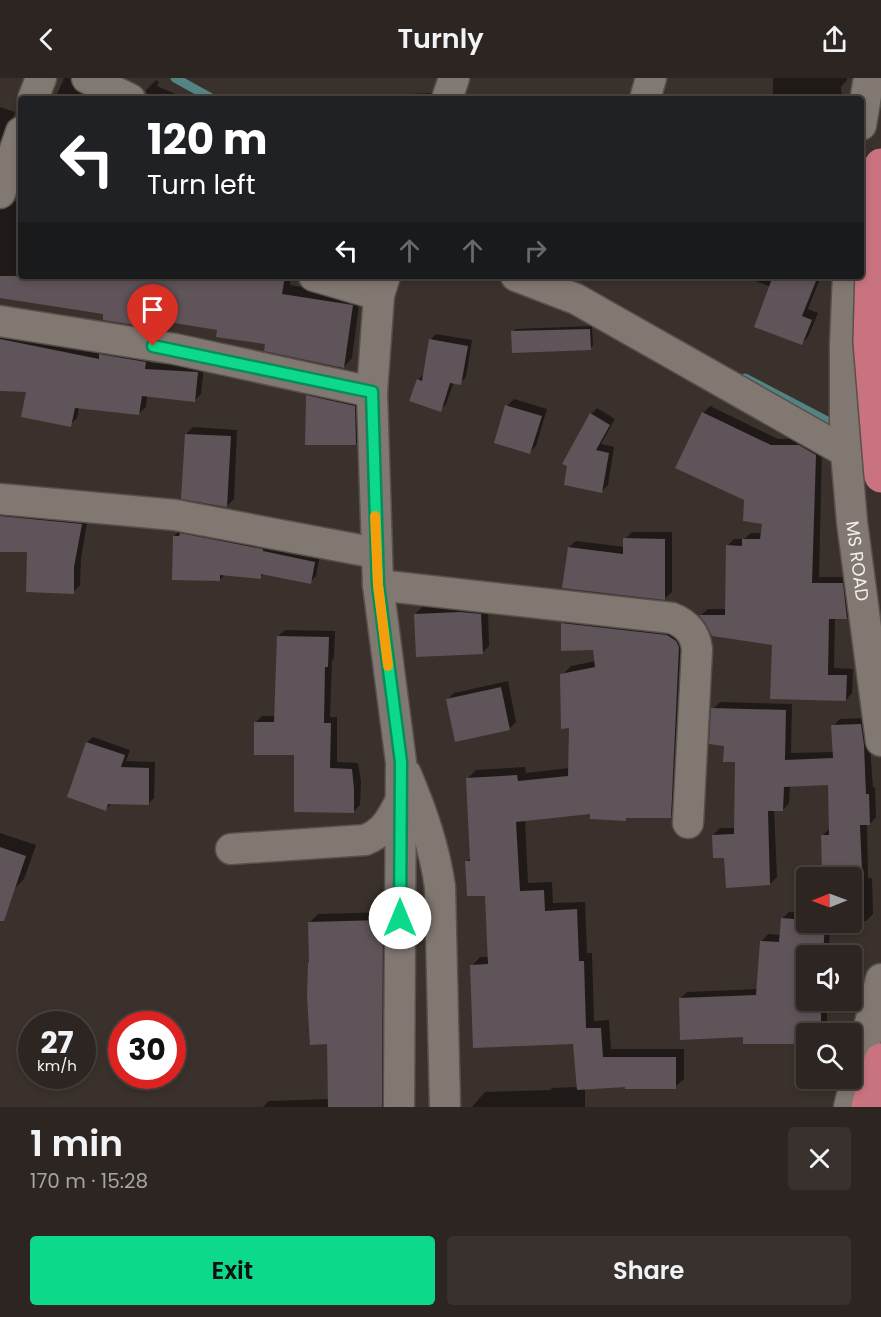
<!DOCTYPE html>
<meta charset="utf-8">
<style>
:root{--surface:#2c2521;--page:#38312e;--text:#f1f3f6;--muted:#a6a5a5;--line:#48423f;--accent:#0dd98a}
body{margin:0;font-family:Poppins,sans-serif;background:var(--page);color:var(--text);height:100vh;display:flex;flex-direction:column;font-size:22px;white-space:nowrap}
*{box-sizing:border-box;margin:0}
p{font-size:20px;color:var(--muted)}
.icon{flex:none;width:33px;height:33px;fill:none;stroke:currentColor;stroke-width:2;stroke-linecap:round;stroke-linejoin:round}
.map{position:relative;height:1029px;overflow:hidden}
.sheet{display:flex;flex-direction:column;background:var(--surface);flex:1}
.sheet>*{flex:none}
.top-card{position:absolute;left:18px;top:18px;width:846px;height:183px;border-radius:6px;box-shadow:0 3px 9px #0003,0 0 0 2px var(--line);background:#202124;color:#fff;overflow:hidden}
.needle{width:39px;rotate:269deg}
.controls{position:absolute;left:796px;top:789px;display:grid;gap:12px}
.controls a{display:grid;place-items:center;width:66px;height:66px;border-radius:6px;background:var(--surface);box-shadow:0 3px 9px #0003,0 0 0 2px var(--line);font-size:30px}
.speed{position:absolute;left:18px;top:933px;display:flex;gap:12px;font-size:30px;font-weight:700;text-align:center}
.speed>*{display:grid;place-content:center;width:78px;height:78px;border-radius:50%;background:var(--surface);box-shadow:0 3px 9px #0003,0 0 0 2px var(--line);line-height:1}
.speed small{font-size:15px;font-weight:400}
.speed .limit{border:9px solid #d22;background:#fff;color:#111}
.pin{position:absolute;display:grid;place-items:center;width:51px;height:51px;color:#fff;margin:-62px -26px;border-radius:50% 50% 50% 0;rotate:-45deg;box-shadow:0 0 6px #0007}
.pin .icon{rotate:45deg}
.me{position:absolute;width:66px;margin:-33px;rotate:0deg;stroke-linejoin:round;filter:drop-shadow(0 0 4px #0008)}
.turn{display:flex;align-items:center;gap:21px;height:126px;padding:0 30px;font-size:27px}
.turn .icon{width:78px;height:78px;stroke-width:2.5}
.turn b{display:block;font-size:42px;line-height:51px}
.lanes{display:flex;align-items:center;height:57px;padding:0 30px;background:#0003;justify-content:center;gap:30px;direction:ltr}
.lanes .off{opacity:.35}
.round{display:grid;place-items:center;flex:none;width:63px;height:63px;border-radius:6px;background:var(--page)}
.headline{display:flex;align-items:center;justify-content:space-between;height:102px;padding:0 30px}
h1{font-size:36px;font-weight:600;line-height:45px}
.primary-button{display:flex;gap:12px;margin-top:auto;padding:12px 30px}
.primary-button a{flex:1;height:69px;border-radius:6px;background:var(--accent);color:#111;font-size:24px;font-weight:600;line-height:69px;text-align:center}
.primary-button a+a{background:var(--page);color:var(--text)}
header{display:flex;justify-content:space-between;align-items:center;height:78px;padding:0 30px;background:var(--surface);font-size:27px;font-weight:600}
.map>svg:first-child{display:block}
</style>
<header><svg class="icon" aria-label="back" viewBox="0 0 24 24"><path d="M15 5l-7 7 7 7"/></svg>Turnly<svg class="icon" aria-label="share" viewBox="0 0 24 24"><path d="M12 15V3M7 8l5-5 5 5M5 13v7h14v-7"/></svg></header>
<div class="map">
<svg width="881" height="1029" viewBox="0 0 881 1029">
<rect width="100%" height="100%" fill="#3a312c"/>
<path fill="#0007" d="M64 0H83L121 21H55Z
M773 0H847V2L841 9 842 21H773Z
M156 2 159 4 157 8 187 21H148L146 12Z
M433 15V21H383L386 17Z
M0 29 15 34 0 76Z
M21 119V198H291L290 207 360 219 352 280 344 289 219 251 156 240 149 248 105 234 0 219V121L14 124Z
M742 198H821L808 231 818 235 808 259 801 266 771 209Z
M592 248 593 267 590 271 513 254 516 251Z
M5 255 152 277 151 285 204 288 201 316 194 323 147 318 146 329 139 335 79 329 77 340 70 347 28 312H0V260Z
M436 256 472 262 466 299 460 305 454 304 446 326 440 332 418 302 425 295 430 262Z
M315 311 361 321 363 359 356 366 308 318Z
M514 321 547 331 536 368 530 374 507 328Z
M710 328 778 361H807L822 370 819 499H849L854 533 847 540H835L834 590 853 591 852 615 846 622 773 565 701 537 708 531H726L727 468 734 461H744L751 455H762L763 445 745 422 703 335Z
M597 330 615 341 601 366 614 369 608 407 602 413 591 336Z
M193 349 237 352 234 421 227 428 186 356Z
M0 429 88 439 81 481 80 507 73 514 28 473 0 472Z
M180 452 320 478 316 498 310 504 264 495 260 500 225 496 220 502 174 458Z
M632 454H672V514L665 520 569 469 576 463 625 469V461Z
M468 527 488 530 489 568 482 575 415 536 422 529Z
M571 537 685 556 679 730 670 739H628L626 741 592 734 525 742 528 805 552 804 553 825 585 824 587 875H592L594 943 609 942 611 971H684V1001L675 1009 627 1007 585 1010V1029H472L485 1014 550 1012 552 1010 578 1009 575 965 472 888 480 879H489L486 816 467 784 471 779 467 701 476 692 525 689 526 695 569 690 570 649 562 597 571 588 596 583 594 570 562 546Z
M285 552 335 553 334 580 332 583 330 639H337V684L358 685 361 703 360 727 353 734 296 676 255 645 262 638H276L278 558Z
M508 603 516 644 509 651 447 622 454 615Z
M720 624 792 626 791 675 834 674 833 648 840 641 868 640 873 710 875 709 876 739 870 746H867L868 800H872L873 836 866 843H852V800H824L822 758 829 751V706L790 708 789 725 783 732 774 731 777 799 770 806 726 778 713 757 720 750H735L737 683 725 667 713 631Z
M93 659 130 672 126 683 155 684 154 720 148 726 112 725 106 731 87 664Z
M0 755 36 767 24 801 14 811 0 806Z
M391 834 393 1029H263L269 1023 329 1021 328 964 309 845 318 836Z
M789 834 807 835V844H831L828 878H807V922H824V925H827V956H807V964L745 958 680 921 687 914 758 911 762 863 768 856 781 857 782 841Z"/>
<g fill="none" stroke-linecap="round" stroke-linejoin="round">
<path stroke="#528484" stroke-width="9" d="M175 0 213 21
M745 300 833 346"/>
</g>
<path fill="#5f5459" d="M0 198H285L282 216 353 227 344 290 264 273 265 266 216 259 217 252 150 241 149 249 103 242V236L0 220Z
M773 198H818L802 238 812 242 802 267 754 249Z
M590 251 591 272 512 275 511 253Z
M0 261 99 281V276L146 284 145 291 198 294 195 324 142 318 139 337 75 330 71 349 21 339 26 314 0 313Z
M429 261 468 268 461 307 450 305 441 334 409 323 417 301 422 303Z
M306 317 355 328 356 367H305Z
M505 327 542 338 530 376 494 365Z
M702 334 771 367H799L816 377 812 505H843L847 541H829L828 597H847L846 623 770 621 772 567 712 558 706 546 699 537H725L726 467 742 468V461H760L762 446 743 443 744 422 675 390Z
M590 335 610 347 596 372 609 375 602 415 564 407 567 388 562 386Z
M185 356 231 358 227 429 181 421Z
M0 438 82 446 74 489V516L26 514 27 474H0Z
M180 455 263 471V473L315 484 311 506 261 496V501L220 497V503L172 502 173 458H179Z
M623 460 665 461V522L562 510 568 469 623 476Z
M460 534 481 536 483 576 416 579 414 536Z
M561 545 667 557 676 563 679 569 671 740H626V743L590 741V736L516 744 520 813 544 812 545 833 577 831 579 883H584L586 950H601L603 979H676V1011H625V1009L577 1012 573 966 473 970 470 887 488 886 485 818H467L465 783H470L466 700 517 697 518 703 568 698 569 650 561 651 560 596 595 589 593 572 561 573Z
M277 558 329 559 328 589H325L324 645H331L330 690 352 691 354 711V735L294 734V677H254V644H274Z
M501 609 510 652 455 664 446 621Z
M711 630 786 632 785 682 833 680 831 647 861 646 864 667 866 716H869L870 747H860L862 792 822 794 821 757H829L828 707 784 709 783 733H768L770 807 726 810 724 780H713L712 757 734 756 735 684H723L724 668 709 666Z
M86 664 125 677 121 689 149 690V727L108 726 106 733 67 719Z
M0 769 26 778 4 843H0Z
M781 840 807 842V844H825L823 878H807V931H821V956H807V966H743V959L680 962 679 920 756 917 760 863 779 864Z
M383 842 382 1029H328L327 966 310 967 307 918 308 885H309L308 844Z"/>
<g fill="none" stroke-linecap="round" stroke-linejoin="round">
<defs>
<g id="minor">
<path d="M87 0 130 21"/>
<path d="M33 21 41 0"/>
<path d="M447 21 454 0"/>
<path d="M645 21 651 0"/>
<path d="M861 47 869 0"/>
<path d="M0 115 21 54"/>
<path d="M314 198 379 217"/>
<path d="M385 198 379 217 372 314 378 507 401 684 399 1029"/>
<path d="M516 198 576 221 846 374 881 388"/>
<path d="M0 243 175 271 372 314"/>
<path id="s1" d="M873 292 865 311 846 374 852 444 881 663"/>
<path d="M845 344V268L848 198"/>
<path d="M0 421 175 437 376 475"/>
<path d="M378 507 672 540C687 546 695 555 697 571L688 745"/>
<path d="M406 696C422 734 434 768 440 809L445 1029"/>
<path d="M231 771 365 762C386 754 391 740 401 722"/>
<path d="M849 1029 881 901"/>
</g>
<path id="highway" d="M868 1029 881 982"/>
</defs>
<use href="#minor" stroke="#58504c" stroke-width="33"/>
<use href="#highway" stroke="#58504c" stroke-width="36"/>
<use href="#minor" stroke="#827872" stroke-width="30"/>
<use href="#highway" stroke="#c97380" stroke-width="33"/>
<defs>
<path id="highway-bridge" d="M881 87 873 153 870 264 881 398"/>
</defs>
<use href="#highway-bridge" stroke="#58504c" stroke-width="36" stroke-linecap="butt"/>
<use href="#highway-bridge" stroke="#c97380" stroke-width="33"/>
</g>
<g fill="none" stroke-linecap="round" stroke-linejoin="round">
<defs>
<path id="route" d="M153 268 372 314 378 507 401 684 400 840"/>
</defs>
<use href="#route" stroke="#088d5a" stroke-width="15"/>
<use href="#route" stroke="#0dd98a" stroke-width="10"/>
<path stroke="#f59e0b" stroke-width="10" d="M375 438 378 507 388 588"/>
</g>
<g text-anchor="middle" stroke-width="6" stroke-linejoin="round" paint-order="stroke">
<g font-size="18" fill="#f4eeea" stroke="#3a312c">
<text dy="6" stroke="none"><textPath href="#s1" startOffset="196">MS ROAD</textPath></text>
</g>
</g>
</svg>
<div class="controls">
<a><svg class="needle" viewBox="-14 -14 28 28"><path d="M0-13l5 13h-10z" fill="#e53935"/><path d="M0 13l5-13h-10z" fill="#a6a5a5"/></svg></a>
<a><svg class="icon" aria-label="sound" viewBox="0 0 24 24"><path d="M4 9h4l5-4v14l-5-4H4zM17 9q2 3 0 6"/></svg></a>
<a><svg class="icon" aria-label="search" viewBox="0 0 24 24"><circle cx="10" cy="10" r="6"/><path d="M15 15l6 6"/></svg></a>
</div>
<div class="speed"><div>27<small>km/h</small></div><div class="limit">30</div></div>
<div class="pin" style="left:153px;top:268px;background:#d93025"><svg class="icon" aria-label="arrive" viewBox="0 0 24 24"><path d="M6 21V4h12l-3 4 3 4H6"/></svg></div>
<svg class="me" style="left:400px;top:840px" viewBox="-20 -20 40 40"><circle r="19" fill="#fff"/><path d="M0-13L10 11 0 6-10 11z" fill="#0dd98a"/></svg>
<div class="top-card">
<div class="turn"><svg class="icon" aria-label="left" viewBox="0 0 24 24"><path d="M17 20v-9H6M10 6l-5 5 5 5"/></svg><div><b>120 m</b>Turn left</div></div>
<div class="lanes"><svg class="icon" aria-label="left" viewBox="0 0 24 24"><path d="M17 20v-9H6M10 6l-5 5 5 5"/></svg><svg class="icon off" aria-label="ahead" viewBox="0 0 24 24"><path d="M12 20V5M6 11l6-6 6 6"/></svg><svg class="icon off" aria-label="ahead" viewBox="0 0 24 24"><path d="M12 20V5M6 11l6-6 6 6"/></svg><svg class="icon off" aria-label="right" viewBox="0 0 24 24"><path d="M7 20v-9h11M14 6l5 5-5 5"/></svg></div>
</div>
</div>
<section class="sheet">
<div class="headline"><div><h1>1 min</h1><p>170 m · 15:28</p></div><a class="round"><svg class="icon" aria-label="close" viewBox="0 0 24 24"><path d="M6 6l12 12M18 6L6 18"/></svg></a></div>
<div class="primary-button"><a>Exit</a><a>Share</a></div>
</section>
